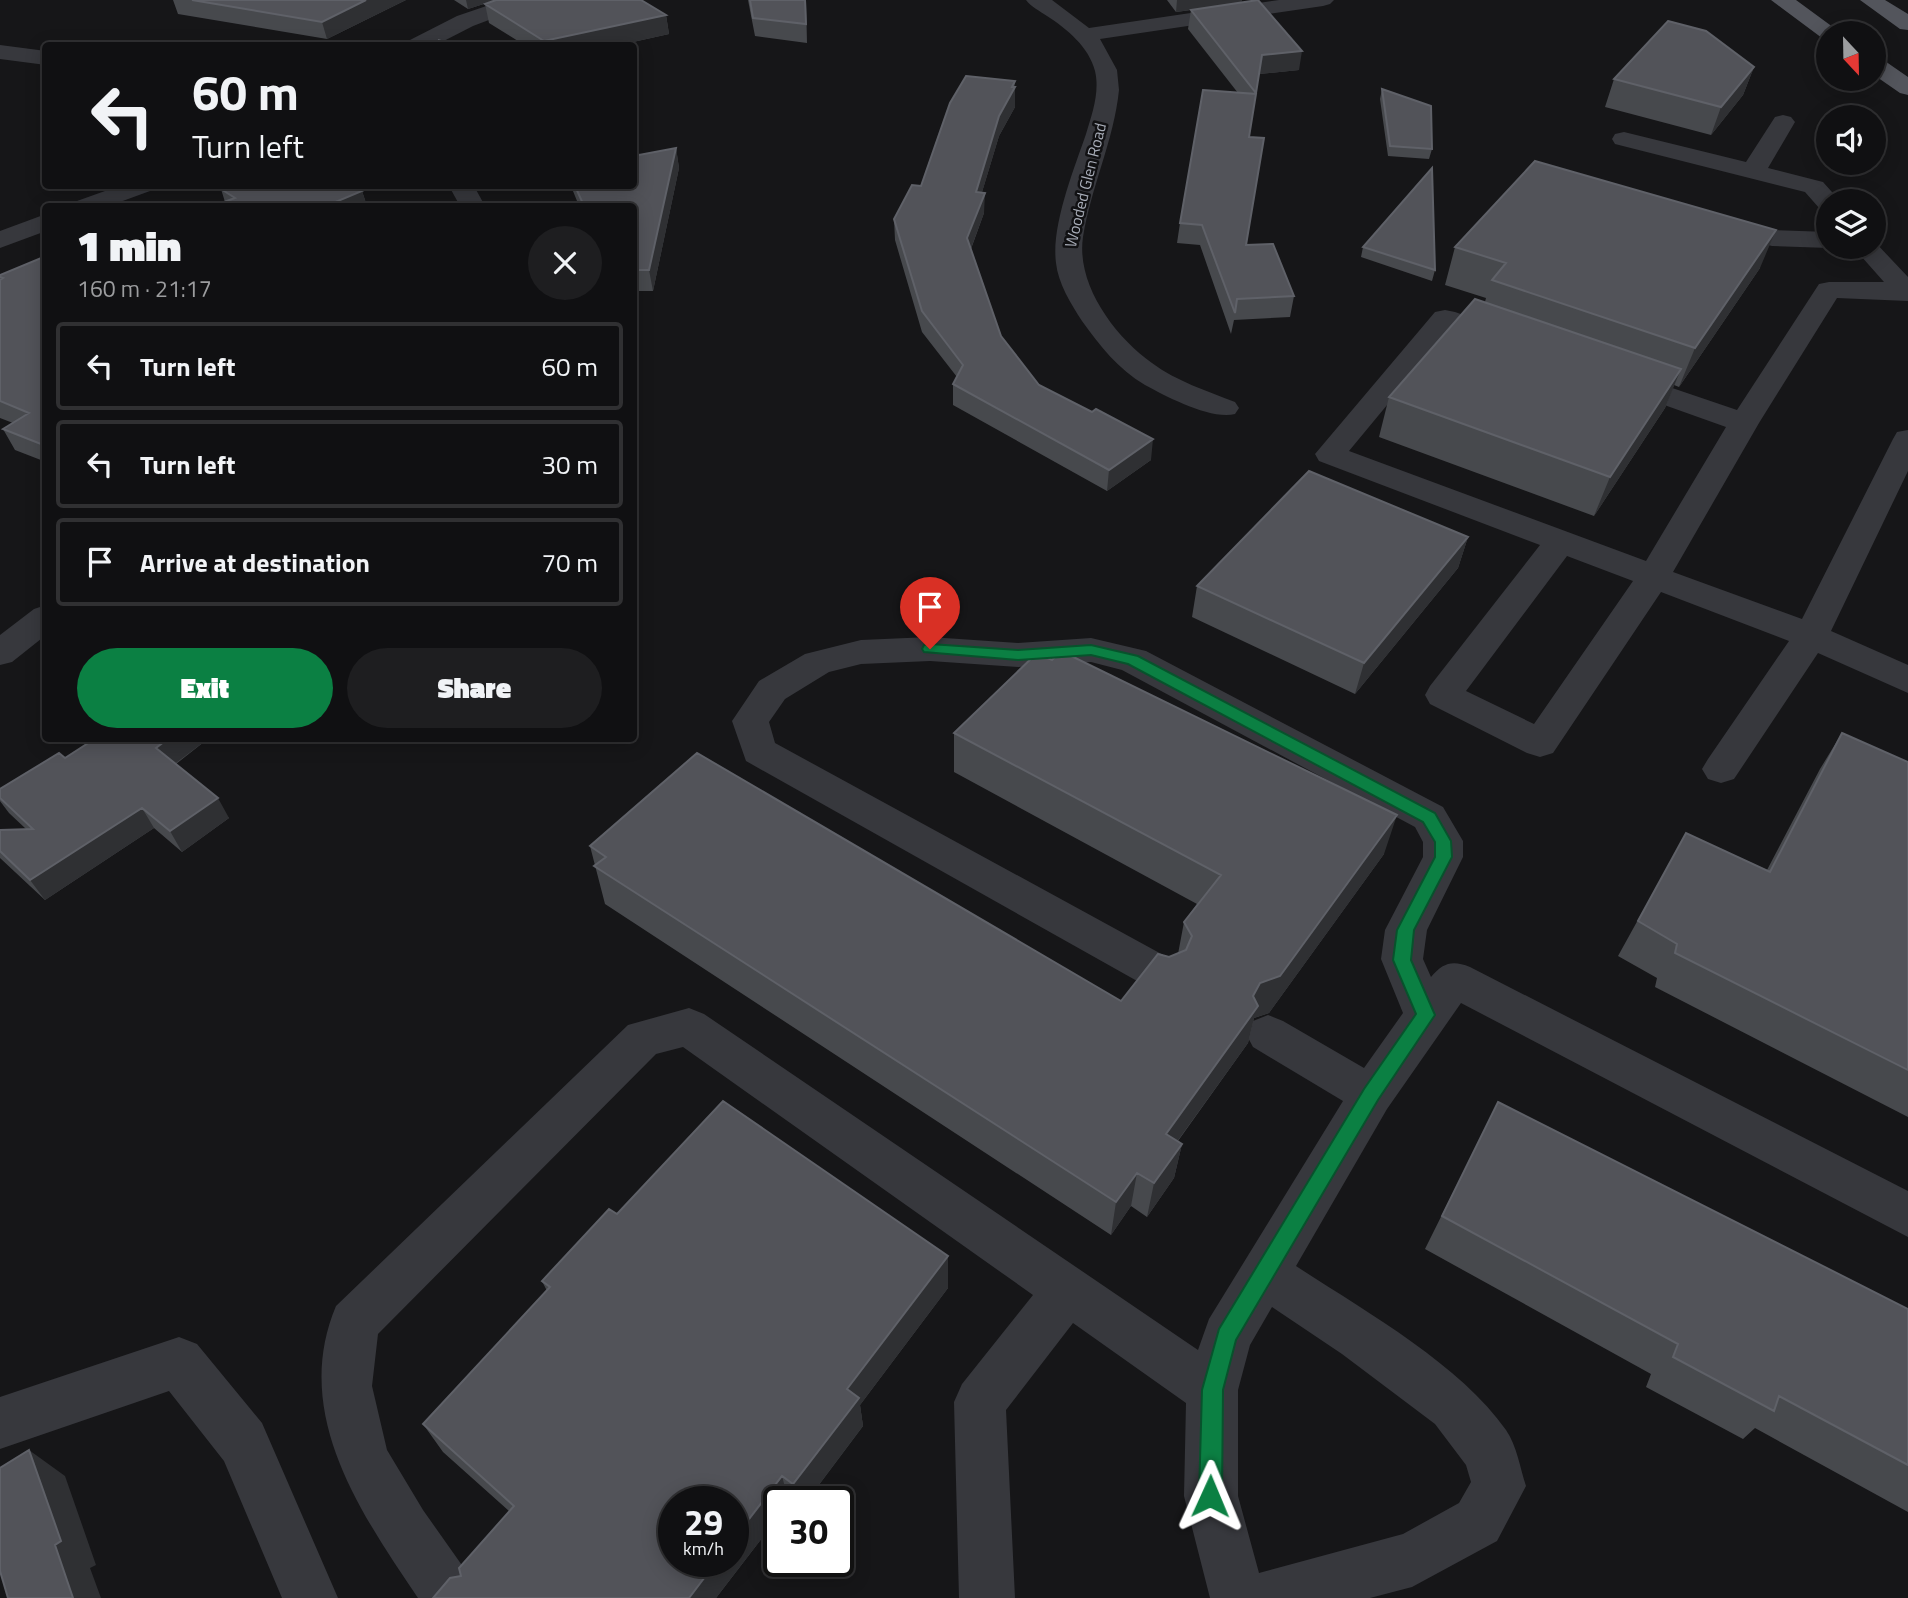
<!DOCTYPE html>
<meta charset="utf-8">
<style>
:root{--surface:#101012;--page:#1e1e20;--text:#f1f3f6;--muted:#9c9d9f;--line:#303032;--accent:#0b8043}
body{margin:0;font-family:"Titillium Web",sans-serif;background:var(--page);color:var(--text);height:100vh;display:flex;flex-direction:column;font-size:26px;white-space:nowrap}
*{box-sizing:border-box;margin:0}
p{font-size:23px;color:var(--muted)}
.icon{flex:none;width:38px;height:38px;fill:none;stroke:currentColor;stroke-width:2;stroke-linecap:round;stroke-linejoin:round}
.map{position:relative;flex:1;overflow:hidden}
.details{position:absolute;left:42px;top:203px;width:595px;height:539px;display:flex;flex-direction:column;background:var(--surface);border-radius:7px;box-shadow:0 4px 18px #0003,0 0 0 2px var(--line)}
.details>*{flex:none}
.hud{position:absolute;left:42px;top:42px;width:595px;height:147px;border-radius:7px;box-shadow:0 4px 18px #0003,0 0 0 2px var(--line);background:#101012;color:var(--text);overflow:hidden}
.needle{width:46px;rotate:158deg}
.fabs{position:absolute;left:1816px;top:21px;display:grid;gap:14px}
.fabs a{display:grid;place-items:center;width:70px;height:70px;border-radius:50%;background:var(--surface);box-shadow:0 4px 18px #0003,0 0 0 2px var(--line);font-size:35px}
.speed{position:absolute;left:658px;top:1486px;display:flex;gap:14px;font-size:35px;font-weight:700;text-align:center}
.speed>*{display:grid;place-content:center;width:91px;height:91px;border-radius:50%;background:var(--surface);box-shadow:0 4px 18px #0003,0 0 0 2px var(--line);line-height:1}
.speed small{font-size:18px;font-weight:400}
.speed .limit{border:4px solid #111;border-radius:10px;background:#fff;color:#111}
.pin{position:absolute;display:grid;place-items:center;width:60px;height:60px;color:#fff;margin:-72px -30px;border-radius:50% 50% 50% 0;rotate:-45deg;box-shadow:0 0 7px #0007}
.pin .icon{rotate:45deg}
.me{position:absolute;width:77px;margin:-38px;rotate:1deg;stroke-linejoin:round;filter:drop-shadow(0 0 5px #0008)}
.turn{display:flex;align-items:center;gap:24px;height:147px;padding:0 35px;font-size:32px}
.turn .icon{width:91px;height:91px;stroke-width:2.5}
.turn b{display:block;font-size:49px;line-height:60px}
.round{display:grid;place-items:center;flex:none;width:74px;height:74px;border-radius:37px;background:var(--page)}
.overview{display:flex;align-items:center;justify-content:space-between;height:119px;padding:0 35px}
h1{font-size:42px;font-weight:800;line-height:52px}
.cta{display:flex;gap:14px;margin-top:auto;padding:14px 35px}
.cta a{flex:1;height:80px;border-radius:42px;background:var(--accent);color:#fff;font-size:28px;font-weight:800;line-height:80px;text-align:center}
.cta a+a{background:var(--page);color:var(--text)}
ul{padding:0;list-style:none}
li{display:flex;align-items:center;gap:21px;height:88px;margin:0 14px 10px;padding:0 21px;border:4px solid var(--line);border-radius:7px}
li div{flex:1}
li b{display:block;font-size:26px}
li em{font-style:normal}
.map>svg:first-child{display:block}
</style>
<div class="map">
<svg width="1908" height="1598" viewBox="0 0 1908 1598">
<rect width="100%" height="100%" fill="#161618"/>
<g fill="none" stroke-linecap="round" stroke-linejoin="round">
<path fill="#37383d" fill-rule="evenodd" d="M504 0H535L531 4 473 26 434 46H405L408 41 457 16Z
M1026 0H1052L1089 28 1279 0H1334L1330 4 1323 6 1100 39 1117 70 1119 90C1114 140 1091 187 1083 237 1076 284 1114 336 1152 363 1176 381 1207 391 1235 402L1239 408 1235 414C1211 420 1167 397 1145 385 1118 369 1100 346 1082 321 1071 304 1058 283 1056 263 1051 226 1074 169 1086 134 1092 114 1100 92 1095 71 1089 47 1067 29 1047 16 1040 11 1031 7 1026 0Z
M0 45 46 51V65L0 59Z
M1783 115 1791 117 1795 122 1768 168 1823 182 1840 201H1829V212L1820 209 1805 192 1615 144 1612 139 1615 134 1624 132 1746 162 1775 117Z
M119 186H154L150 191 109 206H73L77 201Z
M449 186H474L485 206H460Z
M46 214V231L0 248V231Z
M1721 216 1773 230 1829 232V247H1834L1829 248 1772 246 1712 230 1708 224 1712 218Z
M1874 241 1908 277V301L1837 298 1759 423 1673 572 1802 619 1893 439 1897 432 1908 430V471L1831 631 1908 665V693L1818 653 1734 779 1721 783 1708 779 1702 769 1708 759 1789 641 1661 592 1553 753 1540 757 1527 753 1430 704 1425 695 1430 686 1540 545 1319 461 1315 454 1435 312 1445 310 1455 312 1515 333 1519 339 1515 345 1505 348 1450 329 1349 451 1646 561 1726 427 1611 386 1606 380 1611 374 1621 371 1631 374 1737 410 1819 284 1829 282H1884L1853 247H1874ZM1567 556 1633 581 1534 724 1466 691Z
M46 605V635L12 662 0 665V635L34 609Z
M930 637 1018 643 1091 638 1146 651 1443 807 1463 841V857L1427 930 1423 959 1431 977C1443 963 1452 960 1470 967L1908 1191V1237L1461 1003 1387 1109 1296 1266C1363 1310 1460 1364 1506 1430 1517 1446 1520 1468 1526 1486L1497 1541 1412 1587 1370 1598H1210L1184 1496 1186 1403 1073 1323 1006 1410 1015 1598H959L954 1402 962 1384 1033 1295 683 1047 656 1054 378 1334 372 1386 387 1450 423 1510 471 1578 479 1598H418C360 1512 291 1413 336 1306L628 1025 689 1008 704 1014 1198 1350 1209 1319 1343 1101 1253 1047 1246 1034 1253 1021 1268 1015 1283 1021 1364 1068 1403 1013 1381 959 1385 930 1423 857V842L1415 827 1122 670 1091 662 1018 667 930 661 861 664 829 672 785 699 769 722 775 743 1176 962 1182 974 1176 986 1161 992 1146 986 746 761 732 721 759 681 805 654 861 640ZM1272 1307 1342 1354 1435 1424 1466 1465 1471 1482 1459 1503 1403 1534 1259 1573 1238 1496V1390L1250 1345Z
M179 1337 197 1344 262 1423 338 1598H282L224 1461 169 1391 0 1449V1397Z"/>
<path fill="#53555c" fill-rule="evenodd" d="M1771 0H1796L1841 33H1829V39L1822 38Z
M1860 0H1885L1908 14V30L1900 29Z
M1874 57 1882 59 1908 77V95L1900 93 1874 75Z"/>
</g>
<path fill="#47494d" d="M173 0H406L327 39 178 14Z
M454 0H641L666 15 669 34 615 46H526L489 23 485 4 493 1 468 9Z
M748 0H806L807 43 755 36Z
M1167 0H1242L1241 2 1299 70 1259 74 1249 137 1247 245 1294 296 1290 317 1234 320 1231 334 1200 245 1177 243 1180 223 1238 93 1188 29 1191 10 1176 12Z
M1754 67 1743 95 1711 135 1605 107 1614 79Z
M1015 87V107L999 136 982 192 984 213 971 249 1001 336 1039 385 1151 460 1107 491 953 405V384L957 377 922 332 895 240 894 219 921 186Z
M1382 89 1432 149 1429 159 1388 156 1380 99Z
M676 148 679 168 653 291H635L634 293V206H579L571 186H634L639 155Z
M221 189 362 191 367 206H213L225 202Z
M1363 247 1435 270 1432 281 1361 257Z
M1455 247 1760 268 1679 387 1674 385 1665 408 1594 516 1379 437 1389 397 1485 302 1486 298 1445 285Z
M46 256V462L15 450 3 429 13 423 0 418V275Z
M1468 537 1458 568 1355 694 1192 617 1197 586Z
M954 733 1384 854 1269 1013 1254 1018 1248 1043 1178 1141 1182 1144 1174 1178 1147 1217 1131 1206 1111 1235 605 904 590 846 1121 1001 1169 957 1178 954 1184 922 1197 904 954 772Z
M1842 733 1908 762V1117L1655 987 1657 978 1618 956 1686 833 1767 870 1820 769Z
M209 738 176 764 229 818 182 852 154 828 45 900 0 858V830L26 829 9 813 0 801V789L65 758Z
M1498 1102 1908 1309V1512L1755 1428 1743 1439 1646 1387 1651 1374 1425 1249Z
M617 1214 948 1256V1288L860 1405 863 1426 806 1502H779V1516L716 1598 461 1576 509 1511 443 1452 423 1424 547 1291 542 1281Z"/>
<path fill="#2f3033" d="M366 0H406L327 39 322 22Z
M466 0H496L468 9Z
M1177 0H1242L1241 3 1176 12Z
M666 15 669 34 615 46H545L544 41Z
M1302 51 1299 70 1259 74 1262 55Z
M1754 67 1743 95 1711 135 1721 107Z
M1015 81V107L999 136 976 212V192L999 116Z
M676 148 679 168 653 291 649 270Z
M362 191 367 206H326Z
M985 193 984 213 967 259V238Z
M1776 230 1760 268 1679 387 1695 348Z
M1681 369 1665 408 1594 516 1610 477Z
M1153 439 1151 460 1107 491 1109 470Z
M1468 537 1458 568 1355 694 1364 663Z
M169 738H209L168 769 156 748Z
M218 798 229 818 182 852 170 831Z
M142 808 154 828 45 900 30 880Z
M1397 815 1384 854 1269 1013 1254 1018 1248 1043 1158 1168 1166 1134 1253 996 1260 983Z
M1182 1144 1174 1178 1147 1217 1154 1183Z
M1137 1173 1131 1206 1111 1235 1116 1202Z
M948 1256V1288L860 1405 863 1426 806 1502H797L793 1484 847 1389Z
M29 1450 65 1476 96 1565 90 1568 101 1598H73L55 1545Z
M782 1476 789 1502H779V1516L716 1598H689L717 1561H733V1540Z"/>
<path fill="#525359" stroke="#5f6168" stroke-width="2" d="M192 0H366L322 22Z
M496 0H641L666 15 544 41 485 4Z
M750 0H805L806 24 753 18Z
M1258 0 1302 51 1262 55 1256 93 1191 10Z
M1668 21 1706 31 1754 67 1721 107 1614 79Z
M438 40 456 46H445Z
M966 76 1015 81 1012 87H1015L999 116 976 192 985 193 967 238 1001 336 1039 385 1092 412 1096 409 1153 439 1109 470 953 384 963 365 922 311 894 219 912 185 921 186 950 103Z
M1382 89 1431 106 1432 149 1390 146Z
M1203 90 1256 94 1249 137 1264 138 1246 245 1273 244 1294 296 1237 299 1235 313 1202 225 1180 223Z
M676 148 649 270H634V206H584L575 186H634V150L639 155Z
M1535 161 1776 230 1695 348 1492 280 1506 263 1455 247Z
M1432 168 1435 270 1363 247Z
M229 186H352L362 191 326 206H213L235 198 221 189Z
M46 256V446L3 429 29 413 0 401V280L3 278 0 277V275Z
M1475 299 1681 369 1610 477 1389 397Z
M1309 471 1468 537 1364 663 1197 586Z
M1061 651 1397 815 1280 976 1260 983 1253 996 1258 1006 1166 1134 1182 1144 1154 1183 1137 1173 1116 1202 594 866 606 857 590 846 697 753 1121 1001 1158 954 1169 957 1186 950 1192 936 1184 922 1221 875 954 733 1037 653 1052 660Z
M1842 733 1908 762V1070L1675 953 1677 944 1638 921 1686 833 1770 872Z
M96 738H169L156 748 218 798 170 831 142 808 30 880 0 851V830L33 829 0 798V789L59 753 65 758Z
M723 1101 948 1256 847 1389 859 1398 793 1484 782 1476 733 1540V1502H674V1561H717L689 1598H433L450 1578 461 1576 459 1568 514 1506 423 1424 550 1287 542 1281 609 1209 617 1214Z
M1498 1102 1908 1309V1465L1779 1396 1774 1411 1673 1357 1678 1344 1442 1216Z
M29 1450 61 1541 55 1545 73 1598H8L0 1571V1468Z"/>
<path fill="#0b8043" stroke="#07532c" stroke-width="2" d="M930 644 1018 650 1091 645 1138 656 1435 813 1451 841 1452 857 1414 930 1411 960 1435 1015 1378 1100 1236 1340 1223 1390 1222 1496 1218 1504 1210 1507 1203 1504 1199 1496 1202 1390 1219 1329 1364 1089 1416 1014 1393 960 1397 930 1435 857V842L1423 822 1128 664 1091 655 1018 660 924 652 922 649 924 645Z"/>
<g text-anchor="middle" stroke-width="5" stroke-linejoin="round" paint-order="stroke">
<g font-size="16" fill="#a8adb8" stroke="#111113">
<text transform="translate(1085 185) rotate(-76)" y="6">Wooded Glen Road</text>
</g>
</g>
</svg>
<div class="fabs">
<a><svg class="needle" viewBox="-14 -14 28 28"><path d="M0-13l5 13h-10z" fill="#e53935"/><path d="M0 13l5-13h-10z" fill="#9c9d9f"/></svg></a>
<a><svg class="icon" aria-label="sound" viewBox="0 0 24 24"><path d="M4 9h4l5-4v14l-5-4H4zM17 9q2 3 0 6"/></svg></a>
<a><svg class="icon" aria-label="layers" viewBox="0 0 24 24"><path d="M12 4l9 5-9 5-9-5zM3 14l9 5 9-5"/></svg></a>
</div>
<div class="speed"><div>29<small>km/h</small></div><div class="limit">30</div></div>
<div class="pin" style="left:930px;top:649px;background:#d93025"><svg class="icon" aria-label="arrive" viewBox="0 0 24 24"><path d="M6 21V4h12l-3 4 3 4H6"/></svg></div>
<svg class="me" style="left:1210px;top:1496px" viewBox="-20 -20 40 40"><path d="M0-17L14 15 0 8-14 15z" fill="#0b8043" stroke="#fff" stroke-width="4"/></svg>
<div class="hud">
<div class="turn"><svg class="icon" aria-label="left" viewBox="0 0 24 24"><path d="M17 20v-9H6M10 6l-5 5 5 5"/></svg><div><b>60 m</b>Turn left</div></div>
</div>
<section class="details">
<div class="overview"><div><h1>1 min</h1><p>160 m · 21:17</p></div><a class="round"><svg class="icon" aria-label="close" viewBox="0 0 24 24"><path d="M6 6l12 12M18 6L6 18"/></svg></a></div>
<ul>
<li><svg class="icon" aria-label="left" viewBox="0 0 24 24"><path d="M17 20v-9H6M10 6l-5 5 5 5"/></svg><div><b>Turn left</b></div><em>60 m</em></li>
<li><svg class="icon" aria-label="left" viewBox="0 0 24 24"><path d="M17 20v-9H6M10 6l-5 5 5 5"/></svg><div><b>Turn left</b></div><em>30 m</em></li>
<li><svg class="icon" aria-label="arrive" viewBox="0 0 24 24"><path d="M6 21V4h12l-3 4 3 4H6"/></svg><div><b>Arrive at destination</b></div><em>70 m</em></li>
</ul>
<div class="cta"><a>Exit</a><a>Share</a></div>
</section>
</div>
